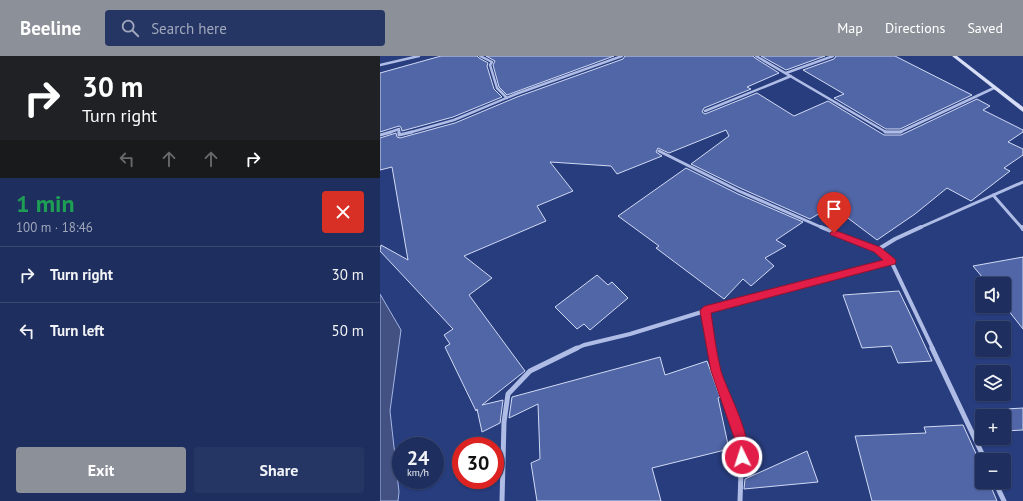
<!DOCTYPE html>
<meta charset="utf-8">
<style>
:root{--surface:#1e2e5e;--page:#263664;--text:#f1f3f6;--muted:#a1a8bc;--line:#3c4a73;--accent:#8c9099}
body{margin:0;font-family:"PT Sans",sans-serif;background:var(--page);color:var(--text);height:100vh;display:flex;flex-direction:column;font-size:15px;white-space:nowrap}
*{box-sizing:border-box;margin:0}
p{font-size:13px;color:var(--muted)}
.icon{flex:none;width:22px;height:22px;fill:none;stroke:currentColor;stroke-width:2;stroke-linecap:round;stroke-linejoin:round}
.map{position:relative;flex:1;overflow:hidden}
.side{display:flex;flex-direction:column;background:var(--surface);width:380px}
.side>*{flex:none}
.top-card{background:#202124;color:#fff;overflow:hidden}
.buttons{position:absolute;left:595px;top:221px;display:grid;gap:8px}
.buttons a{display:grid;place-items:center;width:36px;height:36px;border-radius:4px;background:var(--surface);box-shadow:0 1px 3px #0004,0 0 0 1px var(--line);font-size:20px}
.speed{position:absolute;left:12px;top:381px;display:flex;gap:8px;font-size:20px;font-weight:700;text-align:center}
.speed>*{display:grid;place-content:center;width:52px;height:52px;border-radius:50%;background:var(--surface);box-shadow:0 1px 3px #0004,0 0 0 1px var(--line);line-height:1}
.speed small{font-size:10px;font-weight:400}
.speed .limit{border:6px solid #d22;background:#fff;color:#111}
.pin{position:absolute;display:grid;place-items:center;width:34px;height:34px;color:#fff;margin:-41px -17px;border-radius:50% 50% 50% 0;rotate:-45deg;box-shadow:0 0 4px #0007}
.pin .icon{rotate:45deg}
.me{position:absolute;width:44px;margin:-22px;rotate:356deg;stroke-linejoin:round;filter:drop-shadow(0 0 3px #0008)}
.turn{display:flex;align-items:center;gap:14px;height:84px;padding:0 16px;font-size:18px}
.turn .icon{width:52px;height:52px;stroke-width:2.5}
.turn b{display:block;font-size:28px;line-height:34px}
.lanes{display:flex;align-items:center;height:38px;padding:0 16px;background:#0003;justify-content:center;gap:20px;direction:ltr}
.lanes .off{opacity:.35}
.round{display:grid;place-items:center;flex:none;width:42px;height:42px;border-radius:4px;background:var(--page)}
.overview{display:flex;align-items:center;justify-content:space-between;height:68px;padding:0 16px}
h1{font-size:24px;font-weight:800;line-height:30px;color:#1e9e55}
.primary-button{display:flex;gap:8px;margin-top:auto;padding:8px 16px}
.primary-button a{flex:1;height:46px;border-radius:4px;background:var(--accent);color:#fff;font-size:16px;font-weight:800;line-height:46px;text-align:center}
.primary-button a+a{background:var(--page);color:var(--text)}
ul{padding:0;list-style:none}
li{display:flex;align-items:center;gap:12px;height:56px;padding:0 16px;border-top:1px solid var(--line)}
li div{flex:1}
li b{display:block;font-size:15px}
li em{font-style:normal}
header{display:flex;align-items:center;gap:24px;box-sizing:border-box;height:56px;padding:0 20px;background:var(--accent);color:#fff}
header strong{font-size:19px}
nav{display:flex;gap:22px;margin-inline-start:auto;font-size:14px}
.search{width:280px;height:36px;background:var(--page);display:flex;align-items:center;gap:10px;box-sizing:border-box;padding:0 14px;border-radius:4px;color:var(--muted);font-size:15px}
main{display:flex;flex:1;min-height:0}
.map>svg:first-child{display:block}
</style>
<header>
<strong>Beeline</strong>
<div class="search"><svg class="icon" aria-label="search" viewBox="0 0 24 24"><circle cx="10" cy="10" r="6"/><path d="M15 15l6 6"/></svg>Search here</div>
<nav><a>Map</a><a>Directions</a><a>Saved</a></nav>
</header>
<main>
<section class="side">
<div class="top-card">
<div class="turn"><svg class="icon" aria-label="right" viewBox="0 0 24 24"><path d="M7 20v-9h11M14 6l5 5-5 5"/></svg><div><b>30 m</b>Turn right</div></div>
<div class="lanes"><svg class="icon off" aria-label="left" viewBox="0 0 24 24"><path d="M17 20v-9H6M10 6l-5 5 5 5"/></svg><svg class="icon off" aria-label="ahead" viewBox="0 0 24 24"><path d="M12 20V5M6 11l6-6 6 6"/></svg><svg class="icon off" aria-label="ahead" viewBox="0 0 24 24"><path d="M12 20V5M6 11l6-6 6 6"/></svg><svg class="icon" aria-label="right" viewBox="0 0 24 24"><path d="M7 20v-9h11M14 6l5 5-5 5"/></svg></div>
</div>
<div class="overview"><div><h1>1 min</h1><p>100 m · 18:46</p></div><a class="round" style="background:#d93025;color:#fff"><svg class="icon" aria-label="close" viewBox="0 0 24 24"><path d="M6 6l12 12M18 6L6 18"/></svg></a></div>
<ul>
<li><svg class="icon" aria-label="right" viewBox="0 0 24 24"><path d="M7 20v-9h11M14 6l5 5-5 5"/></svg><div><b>Turn right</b></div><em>30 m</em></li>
<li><svg class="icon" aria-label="left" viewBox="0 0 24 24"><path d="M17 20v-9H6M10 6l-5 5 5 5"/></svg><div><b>Turn left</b></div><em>50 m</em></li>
</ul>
<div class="primary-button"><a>Exit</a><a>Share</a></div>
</section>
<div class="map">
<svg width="643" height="445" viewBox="0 0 643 445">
<rect width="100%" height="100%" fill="#283d7e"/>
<path fill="#425181" stroke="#a3b5e5" d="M0 238 21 274 10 355 19 436 18 445H0Z"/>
<path fill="#5166a7" stroke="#d1daf4" d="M61 0H97L99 2 108 7 107 10 114 33 122 41 73 61 22 75 21 71 19 70 0 76V17Z
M106 0H234L127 39 119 31 113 9 115 5Z
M245 0H373L375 2 399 17 367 31 371 33 324 52 322 56 325 58 377 37 414 60 448 45 504 79H521L597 43 610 50 603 54 643 74V76L628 86 643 93V99L624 112 630 115 591 145 567 132 535 158 497 184 452 150 430 163 360 132 311 108 349 80 346 74 289 97 278 92 276 96 282 100 237 118 231 110 170 106 193 135 157 150 166 165 84 200 112 222 89 239 145 315 102 349 123 344 120 367 102 376 97 353 96 355 65 291 70 288 64 279 73 273 0 195 1 189 28 204 12 111 0 114V82L16 77 17 81 20 82 75 67 137 41 243 3Z
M381 0H445L406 14Z
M456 0H515L592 39 520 73H506L454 42 464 38 423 14 454 3Z
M306 112 358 138 423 166 396 184 406 190 385 202 394 210 371 230 363 223 344 243 276 192 279 190 238 160Z
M643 201V273L624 249V228H608L593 210Z
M217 219 228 229 232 226 248 242 210 274 204 268 197 273 175 251Z
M519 235 532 262 552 305 518 307 511 290 482 292 463 239Z
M280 301 285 319 327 305 340 341 338 342 349 393 272 412 281 445H157L151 407 160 403 158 348 129 362 132 341Z
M643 352V374L624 375V360H613L610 354Z
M583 369 602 411V426H609L617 445H492L475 380 546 377 544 371Z
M427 395 438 426 364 433 365 423Z"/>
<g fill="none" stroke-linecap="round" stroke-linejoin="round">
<path stroke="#afbce5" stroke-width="2.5" d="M100 0 112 6 110 9 117 32 127 42
M376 0 506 76H520L614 32
M0 9 39 0
M406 17 453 0
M325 55 411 20
M8 77 19 73V77
M28 77 74 64 136 38 242 0"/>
<path stroke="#afbce5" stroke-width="3" d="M19 76V79L32 76
M505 76H521
M0 79 11 76
M279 95 359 135 443 172
M613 139 642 172
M539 172 643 126"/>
<path stroke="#afbce5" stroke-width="4" d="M441 171 497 194
M541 171 515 183 497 194 511 205 553 293
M642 171 643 173
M195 293 204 289 250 278 325 255
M332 293 325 255 511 205"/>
<path stroke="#afbce5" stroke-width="5" d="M332 292 336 315 362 387 360 445
M552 292 605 404
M615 426 624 445
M122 445 124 366 128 338 150 315 197 292"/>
<path fill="#d7def5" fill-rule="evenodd" d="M572 0H577L643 51V56Z"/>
</g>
<path fill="#e11d48" stroke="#92132f" d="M454 174 500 191 515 203 516 205 515 208 331 257C334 276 336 296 341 315 348 338 375 384 366 406L362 408 357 406 355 401 356 387 331 315 320 255 322 252 325 250 503 204 494 196 451 179 450 177Z"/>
</svg>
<div class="buttons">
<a><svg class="icon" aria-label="sound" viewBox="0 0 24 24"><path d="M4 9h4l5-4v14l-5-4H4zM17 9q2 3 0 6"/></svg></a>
<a><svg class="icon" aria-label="search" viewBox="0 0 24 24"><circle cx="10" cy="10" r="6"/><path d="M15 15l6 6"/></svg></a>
<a><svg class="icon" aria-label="layers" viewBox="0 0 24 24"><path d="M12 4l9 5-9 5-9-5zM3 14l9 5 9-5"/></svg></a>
<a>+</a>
<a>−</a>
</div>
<div class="speed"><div>24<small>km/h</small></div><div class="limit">30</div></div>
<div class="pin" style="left:454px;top:177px;background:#d93025"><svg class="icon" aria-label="arrive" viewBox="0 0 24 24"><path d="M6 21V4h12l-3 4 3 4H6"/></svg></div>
<svg class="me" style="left:362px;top:401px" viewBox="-20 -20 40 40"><circle r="17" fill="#e11d48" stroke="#fff" stroke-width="3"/><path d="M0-11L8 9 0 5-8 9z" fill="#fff"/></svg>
</div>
</main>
